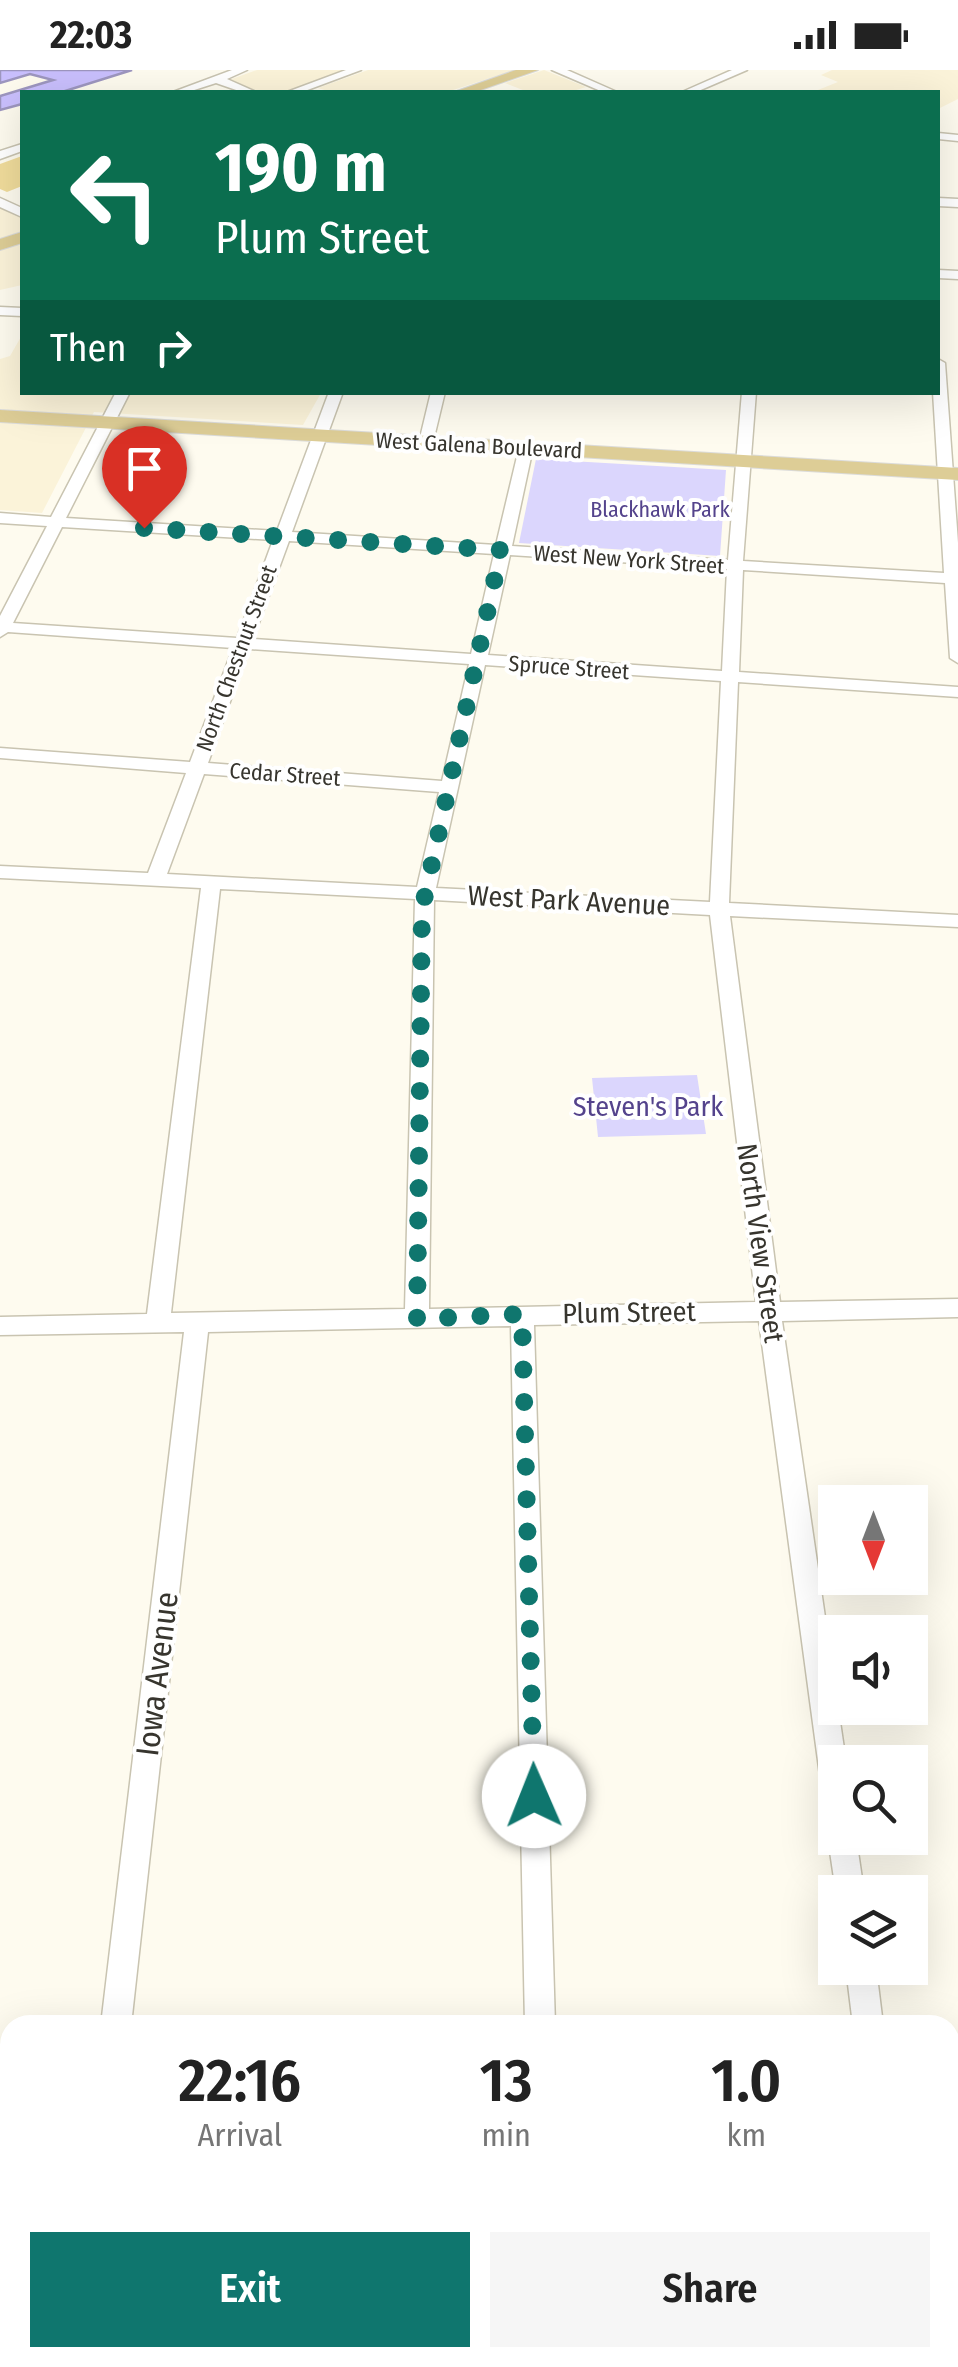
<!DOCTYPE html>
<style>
:root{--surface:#fff;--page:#f6f6f6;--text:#222;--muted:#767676;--accent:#0f766e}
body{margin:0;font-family:"Fira Sans Condensed",sans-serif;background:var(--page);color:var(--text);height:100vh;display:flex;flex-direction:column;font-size:38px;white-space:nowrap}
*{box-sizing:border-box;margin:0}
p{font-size:32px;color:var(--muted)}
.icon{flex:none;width:55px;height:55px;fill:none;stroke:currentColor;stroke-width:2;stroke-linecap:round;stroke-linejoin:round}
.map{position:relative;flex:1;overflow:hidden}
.drawer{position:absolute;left:0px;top:1945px;width:960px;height:352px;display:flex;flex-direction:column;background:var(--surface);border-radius:30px 30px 0 0;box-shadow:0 10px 40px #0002}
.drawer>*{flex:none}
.top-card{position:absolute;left:20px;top:20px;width:920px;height:305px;border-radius:0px;box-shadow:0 10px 40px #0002;background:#0b6e4f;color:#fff;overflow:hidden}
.needle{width:65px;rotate:180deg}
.controls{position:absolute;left:818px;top:1415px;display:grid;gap:20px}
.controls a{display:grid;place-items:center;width:110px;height:110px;border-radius:0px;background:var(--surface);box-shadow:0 10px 40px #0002;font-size:50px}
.pin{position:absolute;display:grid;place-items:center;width:85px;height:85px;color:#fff;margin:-102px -42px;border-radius:50% 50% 50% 0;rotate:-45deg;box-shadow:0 0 10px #0007}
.pin .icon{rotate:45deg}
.me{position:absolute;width:110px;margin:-55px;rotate:359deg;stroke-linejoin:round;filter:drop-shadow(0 0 8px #0008)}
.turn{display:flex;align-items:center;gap:35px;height:210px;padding:0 30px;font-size:45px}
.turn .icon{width:130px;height:130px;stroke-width:2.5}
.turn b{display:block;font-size:70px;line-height:85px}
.then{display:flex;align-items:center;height:95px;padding:0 30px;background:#0003;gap:20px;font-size:38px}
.eta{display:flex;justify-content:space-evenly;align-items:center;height:170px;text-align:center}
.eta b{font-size:60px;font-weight:600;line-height:70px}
.primary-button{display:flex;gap:20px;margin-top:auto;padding:20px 30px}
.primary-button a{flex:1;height:115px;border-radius:0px;background:var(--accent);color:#fff;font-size:40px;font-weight:600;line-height:115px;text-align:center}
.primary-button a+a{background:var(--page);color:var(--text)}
.status{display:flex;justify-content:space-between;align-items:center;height:70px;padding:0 50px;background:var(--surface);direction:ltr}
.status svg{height:28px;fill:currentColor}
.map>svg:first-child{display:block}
</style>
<div class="status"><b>22:03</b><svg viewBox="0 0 49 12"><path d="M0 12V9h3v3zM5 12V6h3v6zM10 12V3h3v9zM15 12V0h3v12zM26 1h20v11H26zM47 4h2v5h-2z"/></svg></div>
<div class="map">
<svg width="958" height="2297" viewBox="0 0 958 2297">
<rect width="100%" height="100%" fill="#fefbef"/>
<path fill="#fbf3d9" d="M257 0H346L285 22H261L229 10Z
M368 0H515L447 22H331L318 18Z
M544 0 586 17 570 22H528L505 13Z
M832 0H958V29L938 39V22H813L838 12 821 5Z
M0 132 22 143V215L0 220Z
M22 265V322L321 323 303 355 94 342 42 443 0 440V289L10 286Z"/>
<path fill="#dbd6fd" d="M536 389 726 400 720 486 519 473Z
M697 1005 706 1064 598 1067 592 1008Z"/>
<path fill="#c9bffd" stroke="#9d96bf" stroke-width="2.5" d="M0 0H132L62 22H22V34L0 40V26L53 10 30 4 0 13Z"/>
<path fill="#f0dc9b" d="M22 86V116L7 122 0 119V94Z"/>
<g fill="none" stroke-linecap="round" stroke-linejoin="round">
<defs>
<path id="minor" d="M232 0H247L227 9 256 22H242L216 13 188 22H173Z
M346 0H361L302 22H287Z
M552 0H567L617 22H603Z
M732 0H747L696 22H682Z
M938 63 958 65V71L938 69Z
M22 74V81L0 89V81Z
M0 128 22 138V147L0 137Z
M938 128 958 129V137L938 136Z
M938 200 958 201V209L938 208Z
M0 237 22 238V246L0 245Z
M938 289 945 293 958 473V593L950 588 945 513 743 500 739 602 958 617V627L738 612 729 833 958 845V857L730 846 780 1232 958 1229V1247L782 1251 835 1616V1638H838L846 1692H835V1727L825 1723 821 1713 759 1251 534 1255 555 1955H525L511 1256 208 1262 131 1955H101L184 1262 0 1265V1247L147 1244 201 818 0 808V796L148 803 186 703 0 688V678L190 692 233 578 8 562 0 567V546L47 456 0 453V443L51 447 116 322H130L66 448 277 461 329 322H343L292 462 496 475 519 378 526 374 533 378 512 476 728 490 742 322H756L743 491 944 503 933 322H938ZM62 457 273 470 237 568 13 553ZM289 471 494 484 471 584 253 569ZM510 485 727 499 722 601 488 585ZM249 579 469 594 442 711 208 693ZM485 595 721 611 710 832 436 818ZM204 704 439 722 417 817 167 804ZM220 819 415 829 405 1239 171 1243ZM434 830 710 845 756 1232 429 1239Z
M431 322H445L433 372 426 376 419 372Z
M835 1757V1768H856L864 1822H836L828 1768Z
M846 1898H876L883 1955H853Z
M60 2288H94L93 2297H59Z
M532 2288H566V2297H532Z
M898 2288H932L933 2297H899Z"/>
<path id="major" d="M516 0H538L475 22H454Z
M22 162V173L0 180V169Z
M0 340 958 398V410L0 352Z"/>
</defs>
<use href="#minor" stroke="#c9c4b1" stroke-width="3"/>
<use href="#major" stroke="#dbdbd9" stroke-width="2"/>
<use href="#minor" fill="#fff" fill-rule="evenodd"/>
<use href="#major" fill="#ddcd96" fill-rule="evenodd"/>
</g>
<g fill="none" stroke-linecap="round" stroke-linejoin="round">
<path stroke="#0f766e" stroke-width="18" stroke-dasharray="0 32.4" d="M144 458 501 480 422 839 417 1249 522 1244 534 1726"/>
</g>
<g text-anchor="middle" stroke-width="8" stroke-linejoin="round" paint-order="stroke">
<g font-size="22" fill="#37352e" stroke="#fff">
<text transform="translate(479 375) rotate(3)" y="8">West Galena Boulevard</text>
<text transform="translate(629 489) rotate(4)" y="8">West New York Street</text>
<text transform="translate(236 588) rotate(-70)" y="8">North Chestnut Street</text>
<text transform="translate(569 597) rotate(4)" y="8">Spruce Street</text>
<text transform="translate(285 704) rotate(4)" y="8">Cedar Street</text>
</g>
<g font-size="22" fill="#54438c" stroke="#fff">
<text x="660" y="447">Blackhawk Park</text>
</g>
<g font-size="28" fill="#37352e" stroke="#fff">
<text transform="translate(569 830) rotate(3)" y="10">West Park Avenue</text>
<text transform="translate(761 1173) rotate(82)" y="10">North View Street</text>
<text transform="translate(629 1242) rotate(-1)" y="10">Plum Street</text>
</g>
<g font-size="28" fill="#54438c" stroke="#fff">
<text x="648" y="1046">Steven's Park</text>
</g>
<g font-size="32" fill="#37352e" stroke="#fff">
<text transform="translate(157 1604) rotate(-83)" y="11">Iowa Avenue</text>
</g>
</g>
</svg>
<div class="controls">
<a><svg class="needle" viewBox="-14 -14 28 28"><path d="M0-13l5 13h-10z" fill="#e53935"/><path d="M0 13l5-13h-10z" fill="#767676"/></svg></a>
<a><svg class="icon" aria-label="sound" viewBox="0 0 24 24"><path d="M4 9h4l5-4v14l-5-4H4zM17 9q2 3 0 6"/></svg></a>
<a><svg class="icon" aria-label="search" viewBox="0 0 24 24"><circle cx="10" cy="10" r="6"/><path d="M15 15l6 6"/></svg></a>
<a><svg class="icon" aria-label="layers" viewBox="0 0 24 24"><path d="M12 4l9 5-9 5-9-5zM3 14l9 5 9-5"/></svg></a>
</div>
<div class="pin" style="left:144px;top:458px;background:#d93025"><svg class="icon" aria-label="arrive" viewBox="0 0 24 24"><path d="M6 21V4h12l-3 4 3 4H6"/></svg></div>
<svg class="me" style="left:534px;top:1726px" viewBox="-20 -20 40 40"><circle r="19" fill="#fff"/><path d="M0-13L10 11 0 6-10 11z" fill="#0f766e"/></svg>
<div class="top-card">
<div class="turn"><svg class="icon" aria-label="left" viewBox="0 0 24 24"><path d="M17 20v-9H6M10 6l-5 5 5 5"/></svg><div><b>190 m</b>Plum Street</div></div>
<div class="then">Then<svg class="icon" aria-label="right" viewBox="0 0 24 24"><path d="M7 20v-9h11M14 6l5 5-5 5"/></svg></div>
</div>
<section class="drawer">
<div class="eta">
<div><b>22:16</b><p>Arrival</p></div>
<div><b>13</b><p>min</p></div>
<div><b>1.0</b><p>km</p></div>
</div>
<div class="primary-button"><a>Exit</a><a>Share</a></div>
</section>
</div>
